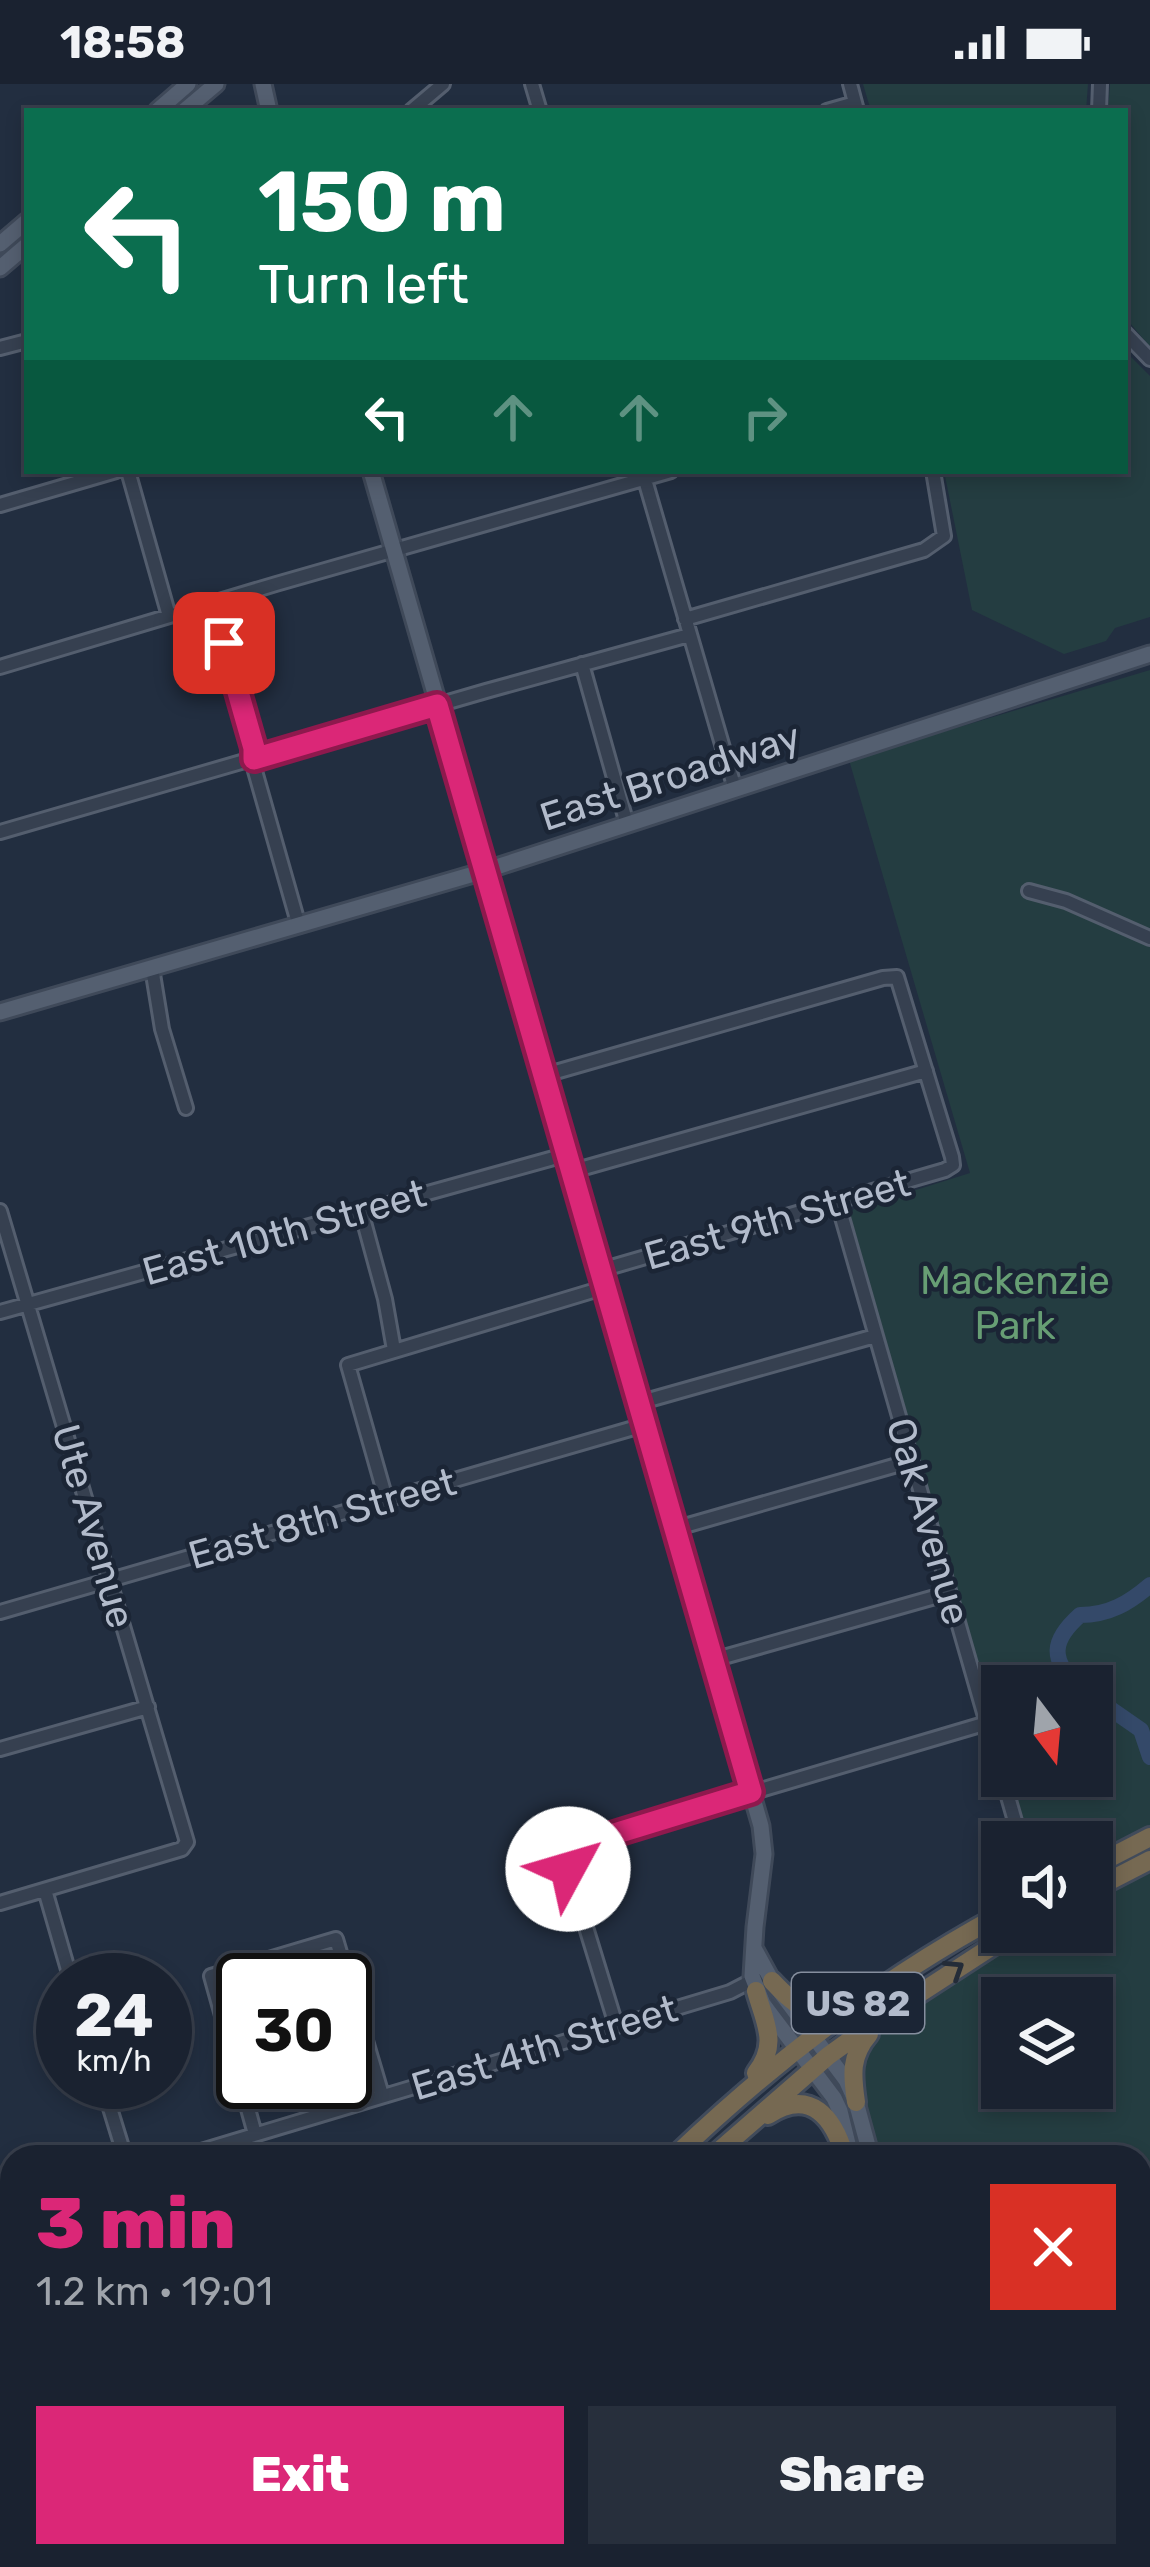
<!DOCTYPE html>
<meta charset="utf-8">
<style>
:root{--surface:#1a2230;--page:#272f3c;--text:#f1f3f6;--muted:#9fa4ab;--line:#383f4c;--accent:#db2777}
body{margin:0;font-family:Rubik,sans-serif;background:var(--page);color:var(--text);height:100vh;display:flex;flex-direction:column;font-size:45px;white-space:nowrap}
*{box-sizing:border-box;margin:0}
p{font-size:39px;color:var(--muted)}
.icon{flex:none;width:66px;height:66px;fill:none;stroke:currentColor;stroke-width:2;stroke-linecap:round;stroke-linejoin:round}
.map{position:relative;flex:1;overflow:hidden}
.details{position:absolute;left:0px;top:2061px;width:1152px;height:423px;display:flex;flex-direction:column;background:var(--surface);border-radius:36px 36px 0 0;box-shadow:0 6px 18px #0003,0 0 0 3px var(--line)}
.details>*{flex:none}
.top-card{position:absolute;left:24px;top:24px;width:1104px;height:366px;border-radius:0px;box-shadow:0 6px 18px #0003,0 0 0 3px var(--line);background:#0b6e4f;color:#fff;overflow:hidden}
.needle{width:78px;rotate:164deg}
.tools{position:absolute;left:981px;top:1581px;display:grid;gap:24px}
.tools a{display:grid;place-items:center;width:132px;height:132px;border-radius:0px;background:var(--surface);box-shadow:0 6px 18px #0003,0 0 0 3px var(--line);font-size:60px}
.speed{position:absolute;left:36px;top:1869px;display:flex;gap:24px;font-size:60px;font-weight:700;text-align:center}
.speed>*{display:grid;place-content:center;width:156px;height:156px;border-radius:50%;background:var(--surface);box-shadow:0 6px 18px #0003,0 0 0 3px var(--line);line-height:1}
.speed small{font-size:30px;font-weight:400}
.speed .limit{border:6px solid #111;border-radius:18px;background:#fff;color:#111}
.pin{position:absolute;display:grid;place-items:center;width:102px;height:102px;color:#fff;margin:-51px;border-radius:24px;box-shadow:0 6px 18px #0006}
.me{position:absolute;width:132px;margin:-66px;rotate:51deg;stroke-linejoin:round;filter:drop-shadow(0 0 9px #0008)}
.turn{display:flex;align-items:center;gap:42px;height:252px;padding:0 36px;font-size:54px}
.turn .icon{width:156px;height:156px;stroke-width:2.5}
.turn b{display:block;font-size:84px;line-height:102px}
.lanes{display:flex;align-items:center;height:114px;padding:0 36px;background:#0003;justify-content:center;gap:60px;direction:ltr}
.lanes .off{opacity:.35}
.round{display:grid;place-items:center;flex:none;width:126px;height:126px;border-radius:0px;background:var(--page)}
.overview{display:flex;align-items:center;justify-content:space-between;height:204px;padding:0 36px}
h1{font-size:72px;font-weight:800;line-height:90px;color:var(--accent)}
.button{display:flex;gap:24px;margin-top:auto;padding:24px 36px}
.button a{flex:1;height:138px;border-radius:0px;background:var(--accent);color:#fff;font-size:48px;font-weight:800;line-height:138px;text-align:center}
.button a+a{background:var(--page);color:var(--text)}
.status{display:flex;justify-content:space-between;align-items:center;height:84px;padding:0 60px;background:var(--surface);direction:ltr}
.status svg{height:33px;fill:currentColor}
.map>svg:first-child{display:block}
</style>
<div class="status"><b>18:58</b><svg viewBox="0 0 49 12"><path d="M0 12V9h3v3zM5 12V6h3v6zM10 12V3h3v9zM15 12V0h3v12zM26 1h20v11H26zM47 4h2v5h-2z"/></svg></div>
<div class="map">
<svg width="1150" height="2483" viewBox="0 0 1150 2483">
<rect width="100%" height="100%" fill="#222e40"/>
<path fill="#243d41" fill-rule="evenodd" d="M863 0H1088L1086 27H871Z
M1110 0H1150V263L1125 233V27H1108Z
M1125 267 1150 292V533L1115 544 1106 557 1064 570 972 526 944 387H1125Z
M1150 586V2235H1140V2073H881L859 2006 862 1965 892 1938 1033 1848H1092V1758H1029L1010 1692H1092V1602H1002V1664L849 1127 970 1089 849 676ZM1002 1914H1092V2004H1002Z"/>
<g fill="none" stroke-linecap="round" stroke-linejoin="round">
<path stroke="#344969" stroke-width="16" d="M1078 1602C1049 1575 1052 1556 1080 1531 1109 1531 1129 1519 1150 1501
M1092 1612 1141 1646 1150 1673"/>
<defs>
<path id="minor" d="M532 0 540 27
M850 0 857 26
M411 27 443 0
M827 27 855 19
M1099 27 1100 0
M1125 249 1150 275
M0 264 27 257
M128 387 169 532
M643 389 735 705
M0 421 116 387
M213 519 254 664 255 687 299 842
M685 535 924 466 944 452 933 387
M582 580 627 740
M0 583 276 500 671 387
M0 748 486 607 689 551
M1029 807 1066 817 1150 854
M152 884 162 945 186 1024
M545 991 883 894 897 893 952 1073 953 1081 945 1086 601 1186
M573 1087 926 987
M837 1116 1021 1758
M0 1127 187 1758 182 1765 0 1819
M361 1127 385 1215 394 1266
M0 1228 568 1070
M638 1319 875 1252
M386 1415 348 1281 606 1203
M674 1445 911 1377
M0 1528 644 1341
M713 1576 949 1509
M0 1665 148 1623
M45 1806 71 1896
M616 1941 569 1788C568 1769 579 1761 595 1755L987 1639
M102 1998 125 2073
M255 2050 211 1892 336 1855 382 2011
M181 2073 730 1908 761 1892
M0 2128 12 2124
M0 2165 12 2180
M1140 2459 1150 2456
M162 2472 165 2483
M602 2482 636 2472
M1060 2483 1097 2472"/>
<path id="major" d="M263 0 269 27
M157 27 188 0
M184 27 216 0
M0 160 27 137
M0 184 27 161
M371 387C498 840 631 1291 761 1742L764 1770 755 1843 752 1892 763 1920 834 2014 840 2027 849 2064
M0 928 484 787 1150 570
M754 1864 772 1897 846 1996 856 2018 871 2073
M966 2472 969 2483
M984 2472 987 2483"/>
<path id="highway" d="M1092 1783 1150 1753
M1092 1806 1150 1776
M772 1897C793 1919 811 1938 843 1923
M756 1989C779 1959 765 1940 756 1907
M856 2018C852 1991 850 1972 869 1950
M768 2031C811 2003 834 2034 845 2073
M674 2073C773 1978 881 1895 1002 1830
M712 2073 828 1972 871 1941 1014 1848
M315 2483 324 2472
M340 2483 349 2472"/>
</defs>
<use href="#minor" stroke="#545e6e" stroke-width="18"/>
<use href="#major" stroke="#3f4959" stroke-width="21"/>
<use href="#highway" stroke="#414b5b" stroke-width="24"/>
<use href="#minor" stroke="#364050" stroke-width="12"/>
<use href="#major" stroke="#545f70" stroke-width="15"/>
<use href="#highway" stroke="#766952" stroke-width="18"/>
</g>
<defs><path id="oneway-chevron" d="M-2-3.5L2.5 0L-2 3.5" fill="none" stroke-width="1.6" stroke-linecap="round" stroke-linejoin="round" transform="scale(3)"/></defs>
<use stroke="#242c38" href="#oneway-chevron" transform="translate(955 1885) rotate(-33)"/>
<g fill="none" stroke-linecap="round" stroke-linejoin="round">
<defs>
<path id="route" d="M224 559 254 664V675L437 621 751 1708 588 1758 572 1769 568 1785"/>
</defs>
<use href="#route" stroke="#8e194d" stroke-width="30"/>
<use href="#route" stroke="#db2777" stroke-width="21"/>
</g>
<g text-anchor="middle" stroke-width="9" stroke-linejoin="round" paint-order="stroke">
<rect fill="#1b2535" stroke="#858e9e" stroke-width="3" x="792" y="1889" width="132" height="60" rx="9"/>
<g font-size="36" font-weight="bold" fill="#b2bbcb">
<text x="858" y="1932">US 82</text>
</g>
<g font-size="39" fill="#b2bbcb" stroke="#1b2535">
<text transform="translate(670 692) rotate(-18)" y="14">East Broadway</text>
<text transform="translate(777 1135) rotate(-16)" y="14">East 9th Street</text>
<text transform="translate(284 1148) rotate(-16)" y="14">East 10th Street</text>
<text transform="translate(322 1434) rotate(-16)" y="14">East 8th Street</text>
<text transform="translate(929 1437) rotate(74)" y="14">Oak Avenue</text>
<text transform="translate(94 1442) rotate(74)" y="14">Ute Avenue</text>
<text transform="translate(544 1963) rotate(-17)" y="14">East 4th Street</text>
</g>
<g font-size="39" fill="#679e74" stroke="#1b2535">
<text x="1015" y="1210">Mackenzie<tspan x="1015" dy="45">Park</tspan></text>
</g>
</g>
</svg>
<div class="tools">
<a><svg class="needle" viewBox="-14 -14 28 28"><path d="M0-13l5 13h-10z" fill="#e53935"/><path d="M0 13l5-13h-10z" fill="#9fa4ab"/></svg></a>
<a><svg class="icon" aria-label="sound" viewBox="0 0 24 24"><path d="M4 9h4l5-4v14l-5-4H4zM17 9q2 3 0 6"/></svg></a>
<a><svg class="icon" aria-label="layers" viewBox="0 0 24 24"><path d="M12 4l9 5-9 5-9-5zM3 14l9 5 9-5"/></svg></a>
</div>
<div class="speed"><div>24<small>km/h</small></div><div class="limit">30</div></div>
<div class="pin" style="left:224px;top:559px;background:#d93025"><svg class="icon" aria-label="arrive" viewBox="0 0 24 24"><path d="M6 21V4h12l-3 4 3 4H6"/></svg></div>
<svg class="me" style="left:568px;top:1785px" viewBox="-20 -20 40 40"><circle r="19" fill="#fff"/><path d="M0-13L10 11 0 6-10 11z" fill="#db2777"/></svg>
<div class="top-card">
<div class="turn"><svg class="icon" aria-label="left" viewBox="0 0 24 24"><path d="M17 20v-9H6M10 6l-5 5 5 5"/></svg><div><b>150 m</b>Turn left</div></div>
<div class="lanes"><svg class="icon" aria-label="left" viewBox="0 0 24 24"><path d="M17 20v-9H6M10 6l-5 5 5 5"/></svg><svg class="icon off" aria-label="ahead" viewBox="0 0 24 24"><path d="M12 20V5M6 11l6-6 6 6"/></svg><svg class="icon off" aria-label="ahead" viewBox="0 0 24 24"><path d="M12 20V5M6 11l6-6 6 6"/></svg><svg class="icon off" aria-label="right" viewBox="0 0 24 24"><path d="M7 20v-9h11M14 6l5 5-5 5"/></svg></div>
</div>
<section class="details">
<div class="overview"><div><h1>3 min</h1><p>1.2 km · 19:01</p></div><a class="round" style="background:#d93025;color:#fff"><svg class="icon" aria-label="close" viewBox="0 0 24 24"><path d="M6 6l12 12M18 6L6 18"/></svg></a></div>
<div class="button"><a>Exit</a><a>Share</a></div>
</section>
</div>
